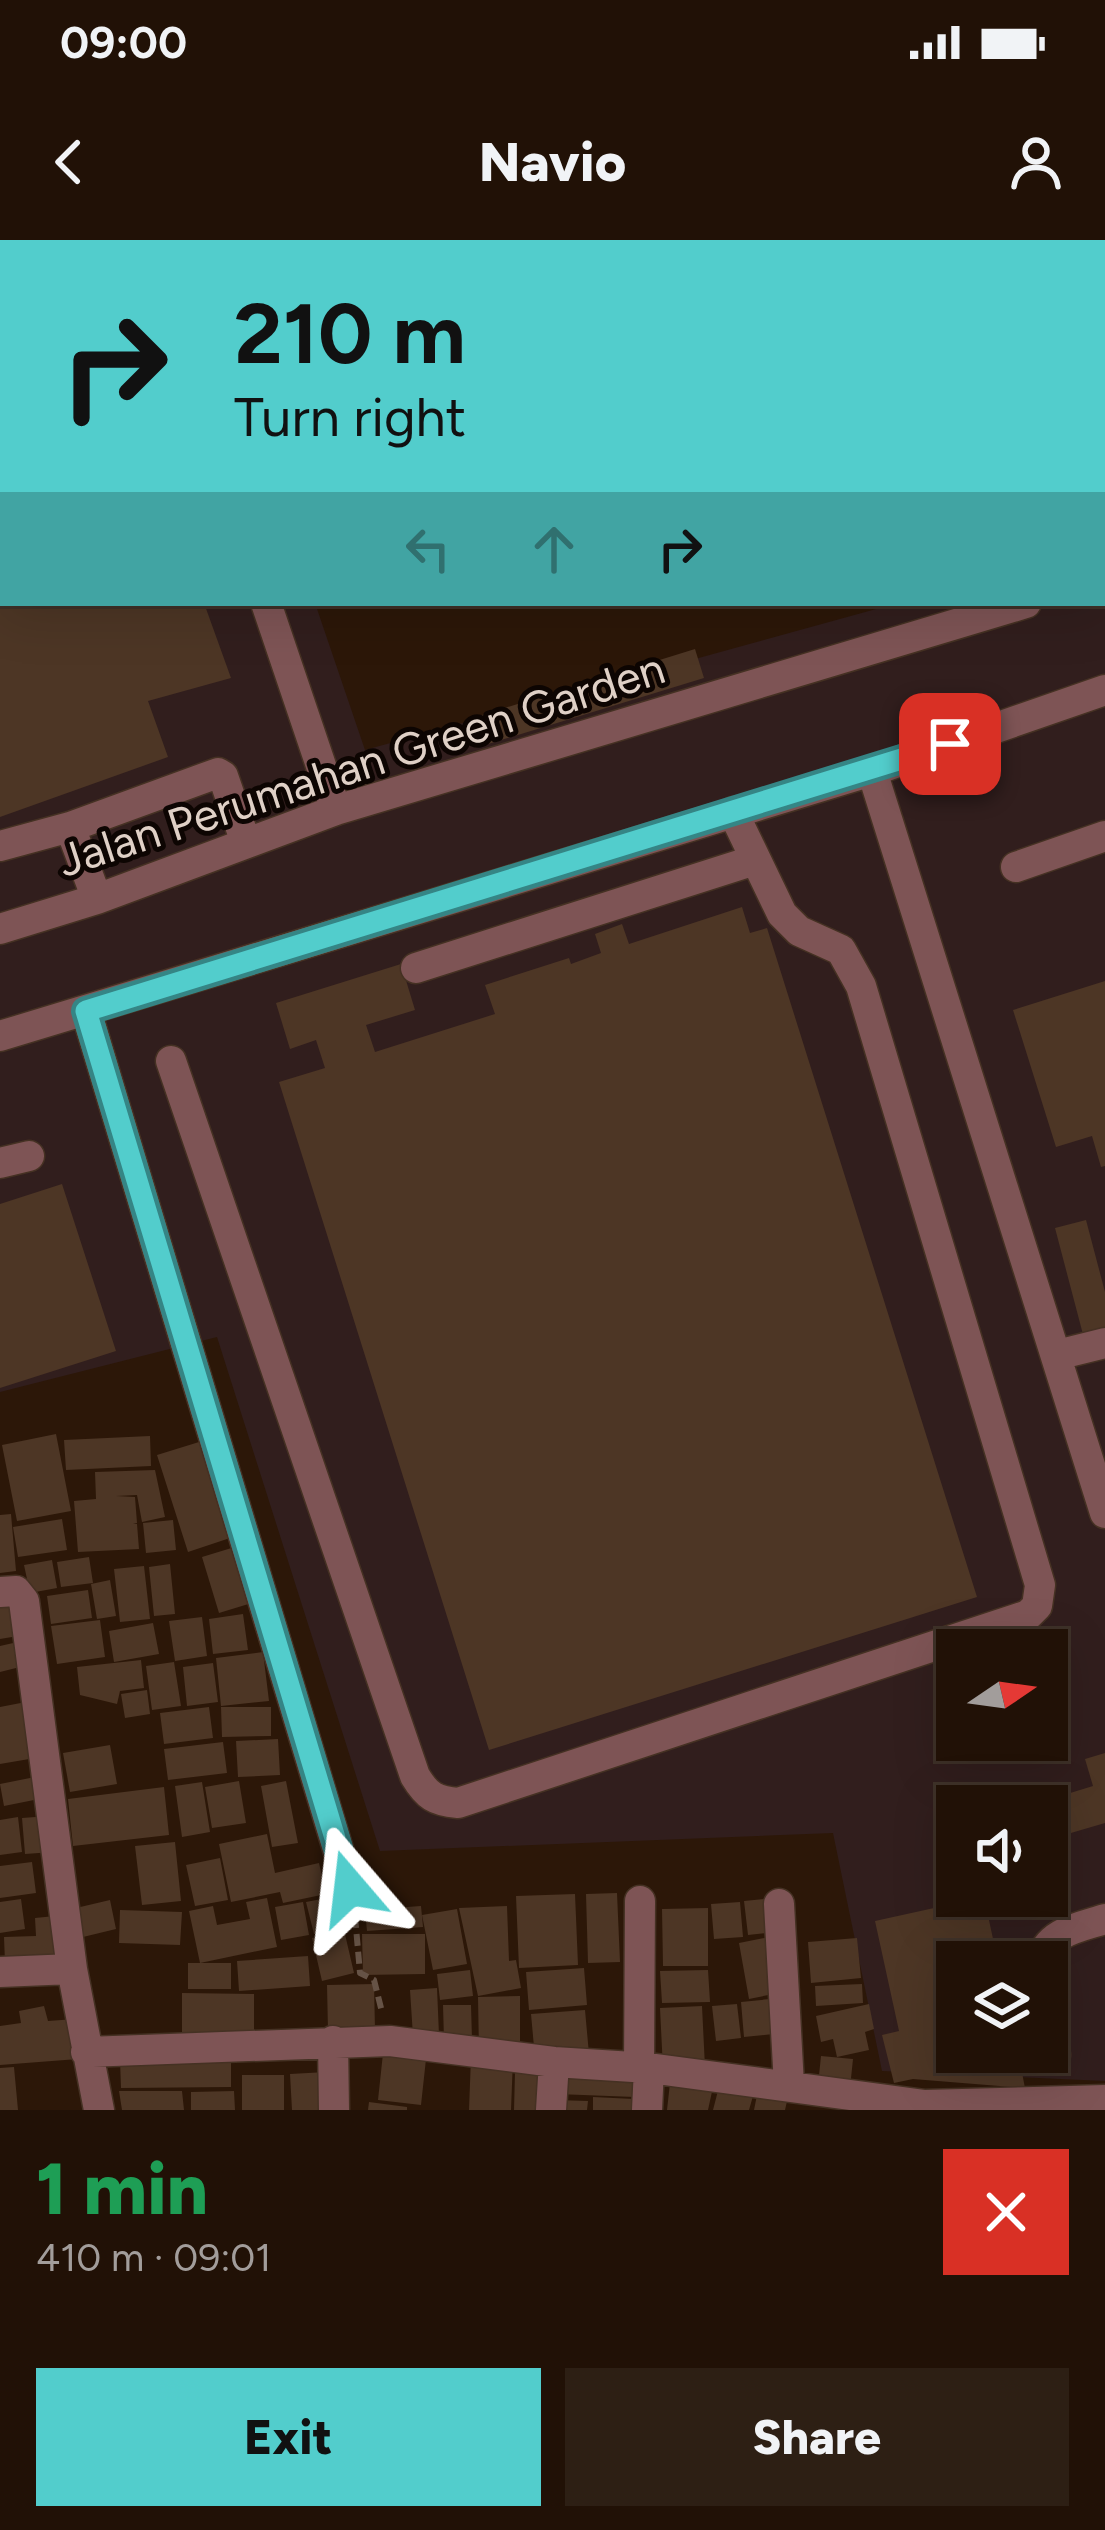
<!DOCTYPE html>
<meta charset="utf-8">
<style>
:root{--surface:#211106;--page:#2d1f14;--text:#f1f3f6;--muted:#a29d9b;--line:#3e3128;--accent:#52cdcc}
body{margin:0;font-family:Figtree,sans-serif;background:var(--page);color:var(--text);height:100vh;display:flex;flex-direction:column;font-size:45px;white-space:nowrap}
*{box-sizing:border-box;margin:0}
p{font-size:39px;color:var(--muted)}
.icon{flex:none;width:66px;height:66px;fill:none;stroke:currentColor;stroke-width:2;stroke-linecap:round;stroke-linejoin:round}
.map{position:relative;height:1870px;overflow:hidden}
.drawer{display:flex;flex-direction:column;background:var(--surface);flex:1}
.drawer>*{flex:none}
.top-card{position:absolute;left:0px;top:0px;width:1107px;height:366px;box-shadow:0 12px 48px #0002,0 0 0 3px var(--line);background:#52cdcc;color:#111;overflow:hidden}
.needle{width:78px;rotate:77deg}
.controls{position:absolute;left:936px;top:1389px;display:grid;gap:24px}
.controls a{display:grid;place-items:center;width:132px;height:132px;border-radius:0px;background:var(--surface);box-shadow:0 12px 48px #0002,0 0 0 3px var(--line);font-size:60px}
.pin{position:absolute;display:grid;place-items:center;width:102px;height:102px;color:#fff;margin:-51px;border-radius:24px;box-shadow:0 6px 18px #0006}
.me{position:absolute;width:132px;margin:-66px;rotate:343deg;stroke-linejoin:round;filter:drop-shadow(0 0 9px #0008)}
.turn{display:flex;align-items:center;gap:42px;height:252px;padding:0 36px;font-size:54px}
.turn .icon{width:156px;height:156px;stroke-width:2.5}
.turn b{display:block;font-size:84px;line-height:102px}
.lanes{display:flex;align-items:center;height:114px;padding:0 36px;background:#0003;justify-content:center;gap:60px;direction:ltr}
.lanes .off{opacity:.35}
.round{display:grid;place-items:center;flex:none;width:126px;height:126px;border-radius:0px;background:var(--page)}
.head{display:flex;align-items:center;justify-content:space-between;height:204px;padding:0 36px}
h1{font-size:72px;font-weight:800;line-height:90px;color:#1e9e55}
.button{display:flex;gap:24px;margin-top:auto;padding:24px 36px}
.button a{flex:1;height:138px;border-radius:0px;background:var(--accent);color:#111;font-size:48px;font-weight:800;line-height:138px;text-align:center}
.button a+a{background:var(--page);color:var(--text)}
.status{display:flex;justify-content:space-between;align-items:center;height:84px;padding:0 60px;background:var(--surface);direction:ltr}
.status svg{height:33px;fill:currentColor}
header{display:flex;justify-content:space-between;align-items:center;height:156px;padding:0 36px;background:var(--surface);font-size:54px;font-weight:800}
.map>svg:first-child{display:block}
</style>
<div class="status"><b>09:00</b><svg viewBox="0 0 49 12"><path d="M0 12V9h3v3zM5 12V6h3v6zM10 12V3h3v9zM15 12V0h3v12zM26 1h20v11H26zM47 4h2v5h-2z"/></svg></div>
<header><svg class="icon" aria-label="back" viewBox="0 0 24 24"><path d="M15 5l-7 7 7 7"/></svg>Navio<svg class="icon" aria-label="person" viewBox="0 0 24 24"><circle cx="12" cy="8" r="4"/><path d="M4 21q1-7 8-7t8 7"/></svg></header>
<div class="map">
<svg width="1105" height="1870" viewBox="0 0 1105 1870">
<rect width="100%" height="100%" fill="#2c1708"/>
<path fill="#311e1d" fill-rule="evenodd" d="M0 0 195 3H3V363H315L365 510 898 363H1104L1105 306V1841L882 1831 833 1593 380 1611 217 1097 0 1152ZM957 1410H1047V1500H957ZM957 1566H1047V1656H957ZM957 1722H1047V1812H957Z"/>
<path fill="#4d3625" d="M0 363H204L231 438 148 461 168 517 0 577Z
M695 409 704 438 475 508 466 480Z
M742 667 750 693 767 688 977 1357 489 1510 279 842 325 828 316 800 290 809 276 763 401 724 415 770 366 785 375 812 495 774 485 745 569 718 571 724 601 713 595 694 622 684 629 704Z
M1105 741V926L1101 927 1092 896 1056 907 1013 770Z
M62 944 116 1111 0 1148V964Z
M1086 980 1105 1052V1097L1085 1102 1055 988Z
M56 1194 71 1271 17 1281 2 1205Z
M150 1196 151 1226 66 1230 64 1200Z
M212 1198 242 1294 188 1312 157 1215Z
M155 1230 165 1277 142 1282 137 1255 116 1256 135 1257 137 1283 133 1284H137L139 1309 78 1312 74 1261 96 1259 95 1232Z
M11 1274 16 1331 0 1333V1275Z
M62 1279 67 1310 18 1317 13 1287Z
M173 1280 176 1310 146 1313 143 1283Z
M238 1306 255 1362 219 1373 202 1317Z
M89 1317 93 1343 61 1347 57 1322Z
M52 1320 57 1348 30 1353 24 1325Z
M170 1324 175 1374 154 1376 149 1327Z
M144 1326 150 1379 120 1382 114 1329Z
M110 1340 116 1376 97 1379 91 1344Z
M88 1350 92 1378 51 1384 47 1356Z
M18 1356 24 1395 0 1399V1359Z
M243 1374 248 1410 213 1414 209 1379Z
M202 1377 207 1416 175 1421 169 1381Z
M100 1380 105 1417 57 1424 51 1386Z
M153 1383 159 1414 114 1422 109 1391Z
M22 1401 28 1425 0 1432V1406Z
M263 1412 269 1461 221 1466 216 1418Z
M141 1420 144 1448 120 1451 117 1464 80 1455 77 1427Z
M174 1422 181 1466 152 1470 146 1426Z
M213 1423 218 1462 187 1466 183 1427Z
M147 1450 150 1474 125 1478 121 1454Z
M31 1461 41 1517 0 1524V1467Z
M209 1467 213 1498 164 1504 160 1473Z
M221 1467H271V1496L222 1497Z
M278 1499 280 1535 238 1537 236 1501Z
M223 1502 227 1533 168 1540 164 1509Z
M110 1505 117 1544 70 1552 63 1513Z
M1105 1513V1583L1047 1600V1566L1031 1565 1093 1546 1085 1519Z
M40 1536 44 1558 4 1566 0 1544Z
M239 1541 246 1583 212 1588 205 1547Z
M286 1541 298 1603 272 1607 261 1546Z
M202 1542 210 1592 182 1597 175 1546Z
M164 1547 169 1595 73 1606 68 1559Z
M49 1576 53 1612 25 1614 22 1578Z
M18 1577 22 1612 0 1615V1580Z
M267 1594 275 1633 319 1623 326 1654 283 1663 280 1652 231 1662 219 1604Z
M175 1602 181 1661 142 1665 135 1606Z
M220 1618 228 1660 195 1666 186 1625Z
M32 1622 36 1653 0 1658V1626Z
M617 1653 620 1722 588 1723 586 1654Z
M575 1654 578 1725 519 1728 516 1656Z
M337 1656 344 1687 314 1694 306 1662Z
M984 1657 998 1722H957V1812H1018L1025 1848 913 1839 894 1843 882 1795 899 1791 875 1681Z
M267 1658 277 1707 200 1723 189 1671 213 1666 217 1685 250 1679 246 1662Z
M773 1658 777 1692 748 1695 744 1661Z
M21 1659 25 1689 0 1693V1662Z
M110 1660 116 1689 83 1697 76 1668Z
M303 1662 309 1695 281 1700 275 1667Z
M740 1662 743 1697 714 1699 711 1664Z
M421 1666 423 1687 367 1691 365 1670Z
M507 1666 509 1721 516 1720 521 1748 478 1756 459 1668Z
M708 1668V1726H663L662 1669Z
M457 1669 467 1724 433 1730 422 1675Z
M120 1670 182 1672 180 1705 119 1703Z
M55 1676 60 1722 5 1723 4 1697 36 1696 35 1678Z
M344 1690 354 1733 322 1741 312 1698Z
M362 1694H425V1734L363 1735Z
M774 1696 783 1752 749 1759 739 1703Z
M857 1698 861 1738 811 1743 808 1702Z
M308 1716 310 1746 239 1751 237 1721Z
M188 1723H231V1749H188Z
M584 1728 587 1765 529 1770 526 1732Z
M470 1730 473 1756 440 1760 437 1734Z
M708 1730 710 1762 662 1763 660 1731Z
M374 1744 375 1790 328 1791 327 1745Z
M862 1744 863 1763 816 1766 815 1746Z
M437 1748 439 1795 413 1796 410 1750Z
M182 1753 254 1754V1801L182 1800Z
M520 1756V1811H479L478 1757Z
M780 1758 783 1793 744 1797 741 1762Z
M737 1764 741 1798 716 1801 712 1766Z
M869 1764 874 1789 865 1792 869 1810 837 1817 833 1799 821 1802 816 1776Z
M443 1765H471L472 1799 444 1800Z
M44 1766 48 1781 75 1779 78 1819 0 1825V1786L21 1783 19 1771Z
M702 1766 705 1827 663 1829 660 1768Z
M585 1770 589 1814 535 1818 531 1774Z
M384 1804 427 1810 421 1865 378 1860Z
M821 1816 853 1819 850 1848 818 1845Z
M471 1817 513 1819 511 1870H469Z
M231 1819V1847L121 1848 120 1820Z
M558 1825 636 1828 635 1857 557 1854Z
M14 1827 18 1870H0V1828Z
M326 1832 329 1870H292L290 1834Z
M515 1832 550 1833 548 1870H514Z
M242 1835H284V1870H242Z
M721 1839 755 1849 749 1870H713Z
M670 1843 713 1847 708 1870H667Z
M758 1850 788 1857 785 1870H754Z
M119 1851H182L184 1870H122Z
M234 1851 235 1870H191V1852Z
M593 1857 634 1859V1870H593Z
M556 1860 588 1861 587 1870H556Z
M369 1862 407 1867V1870H368Z"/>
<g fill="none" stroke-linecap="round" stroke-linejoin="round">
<defs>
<path id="minor" d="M143 0 144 3
M614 0 615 3
M1104 95 1105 94
M1104 340 1105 339
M266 363 336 570
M872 531 1105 1273
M70 587 97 659
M0 606 70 587 218 533 223 536 246 603
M1016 627 1105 596
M0 689 97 659 336 570 1026 363
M416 728 755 620
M86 771 350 1649
M0 796 872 531 1105 450
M171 821 415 1536C427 1556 435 1561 458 1563L1028 1375 1037 1366 1040 1345 861 746 841 710 799 691 782 674 733 572
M0 923 29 916
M1057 1115 1105 1103
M0 1352 16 1351 24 1361 72 1729
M779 1664 789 1845
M1041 1722C1046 1692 1080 1687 1105 1679
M0 1732 72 1729 99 1870
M1047 1774 1055 1815
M333 1801 334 1870
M86 1812 390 1801 554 1822 649 1828 925 1865 1105 1860
M639 1828 640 1661
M551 1870 554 1822
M647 1870 649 1828"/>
</defs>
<use href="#minor" stroke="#453123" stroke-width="33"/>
<path stroke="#665346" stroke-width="6" stroke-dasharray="12 6" stroke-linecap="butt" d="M355 1676 360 1733 374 1740 382 1772"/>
<use href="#minor" stroke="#7e5455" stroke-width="30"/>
</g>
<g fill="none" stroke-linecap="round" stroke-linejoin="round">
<defs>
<path id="route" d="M350 1648 86 771 950 504"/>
</defs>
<use href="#route" stroke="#358585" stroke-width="30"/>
<use href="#route" stroke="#52cdcc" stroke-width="21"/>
</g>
<g text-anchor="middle" stroke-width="10" stroke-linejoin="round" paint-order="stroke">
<g font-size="45" fill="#dfd0c6" stroke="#0d0502">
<text transform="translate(361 524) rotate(-18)" y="16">Jalan Perumahan Green Garden</text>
</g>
</g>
</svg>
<div class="controls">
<a><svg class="needle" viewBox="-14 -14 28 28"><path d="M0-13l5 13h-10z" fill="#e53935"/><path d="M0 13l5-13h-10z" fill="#a29d9b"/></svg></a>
<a><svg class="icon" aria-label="sound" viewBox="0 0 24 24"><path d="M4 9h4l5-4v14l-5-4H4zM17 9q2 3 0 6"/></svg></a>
<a><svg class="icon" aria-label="layers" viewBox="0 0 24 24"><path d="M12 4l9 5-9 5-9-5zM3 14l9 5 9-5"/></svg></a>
</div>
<div class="pin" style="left:950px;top:504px;background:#d93025"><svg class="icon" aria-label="arrive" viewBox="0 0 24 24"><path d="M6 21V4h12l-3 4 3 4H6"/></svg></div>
<svg class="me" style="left:350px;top:1648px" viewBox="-20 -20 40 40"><path d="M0-17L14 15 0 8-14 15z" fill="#52cdcc" stroke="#fff" stroke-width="4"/></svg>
<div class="top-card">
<div class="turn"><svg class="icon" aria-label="right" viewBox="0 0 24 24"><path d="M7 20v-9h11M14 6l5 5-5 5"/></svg><div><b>210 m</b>Turn right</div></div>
<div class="lanes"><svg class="icon off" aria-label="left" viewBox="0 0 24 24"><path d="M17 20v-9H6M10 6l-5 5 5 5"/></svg><svg class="icon off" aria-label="ahead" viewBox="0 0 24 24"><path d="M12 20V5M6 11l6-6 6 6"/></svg><svg class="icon" aria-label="right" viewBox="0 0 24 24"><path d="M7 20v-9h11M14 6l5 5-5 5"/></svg></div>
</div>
</div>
<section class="drawer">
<div class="head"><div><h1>1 min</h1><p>410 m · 09:01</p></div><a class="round" style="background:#d93025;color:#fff"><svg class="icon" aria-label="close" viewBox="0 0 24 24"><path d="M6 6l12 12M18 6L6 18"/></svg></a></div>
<div class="button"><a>Exit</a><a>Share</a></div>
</section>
